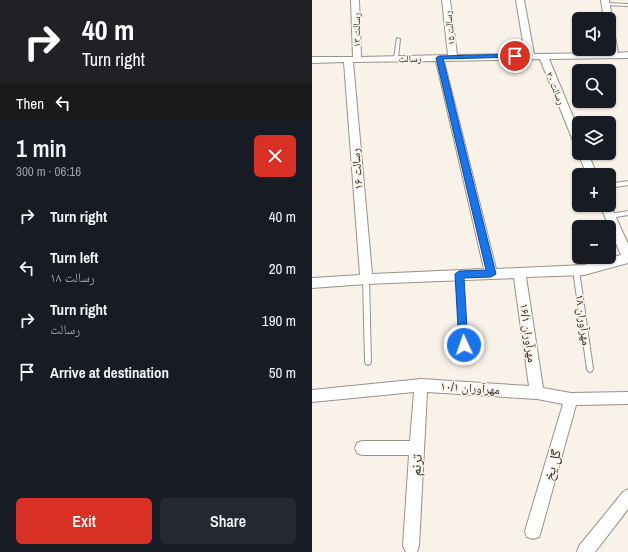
<!DOCTYPE html>
<meta charset="utf-8">
<style>
:root{--surface:#171b24;--page:#242831;--text:#f1f3f6;--muted:#9ea1a6;--accent:#d93025}
body{margin:0;font-family:"Archivo Narrow","Noto Naskh Arabic",sans-serif;background:var(--page);color:var(--text);height:100vh;display:flex;flex-direction:column;font-size:15px;white-space:nowrap}
*{box-sizing:border-box;margin:0}
p{font-size:13px;color:var(--muted)}
.icon{flex:none;width:22px;height:22px;fill:none;stroke:currentColor;stroke-width:2;stroke-linecap:round;stroke-linejoin:round}
.map{position:relative;flex:1;overflow:hidden}
.sheet{display:flex;flex-direction:column;background:var(--surface);width:312px}
.sheet>*{flex:none}
.guide{background:#202124;color:#fff;overflow:hidden}
.tools{position:absolute;left:260px;top:12px;display:grid;gap:8px}
.tools a{display:grid;place-items:center;width:44px;height:44px;border-radius:6px;background:var(--surface);box-shadow:0 1px 3px #0004;font-size:20px}
.pin{position:absolute;display:grid;place-items:center;width:34px;height:34px;color:#fff;margin:-17px;border:2px solid #fff;border-radius:50%;box-shadow:0 1px 4px #0007}
.me{position:absolute;width:44px;margin:-22px;rotate:357deg;stroke-linejoin:round;filter:drop-shadow(0 0 3px #0008)}
.turn{display:flex;align-items:center;gap:14px;height:84px;padding:0 16px;font-size:18px}
.turn .icon{width:52px;height:52px;stroke-width:2.5}
.turn b{display:block;font-size:28px;line-height:34px}
.then{display:flex;align-items:center;height:38px;padding:0 16px;background:#0003;gap:8px;font-size:15px}
.round{display:grid;place-items:center;flex:none;width:42px;height:42px;border-radius:6px;background:var(--page)}
.overview{display:flex;align-items:center;justify-content:space-between;height:68px;padding:0 16px}
h1{font-size:24px;font-weight:600;line-height:30px}
.cta{display:flex;gap:8px;margin-top:auto;padding:8px 16px}
.cta a{flex:1;height:46px;border-radius:6px;background:var(--accent);color:#fff;font-size:16px;font-weight:600;line-height:46px;text-align:center}
.cta a+a{background:var(--page);color:var(--text)}
ul{padding:0;list-style:none}
li{display:flex;align-items:center;gap:12px;height:52px;padding:0 16px}
li div{flex:1}
li b{display:block;font-size:15px}
li em{font-style:normal}
main{display:flex;flex:1;min-height:0}
.map>svg:first-child{display:block}
</style>
<main>
<section class="sheet">
<div class="guide">
<div class="turn"><svg class="icon" aria-label="right" viewBox="0 0 24 24"><path d="M7 20v-9h11M14 6l5 5-5 5"/></svg><div><b>40 m</b>Turn right</div></div>
<div class="then">Then<svg class="icon" aria-label="left" viewBox="0 0 24 24"><path d="M17 20v-9H6M10 6l-5 5 5 5"/></svg></div>
</div>
<div class="overview"><div><h1>1 min</h1><p>300 m · 06:16</p></div><a class="round" style="background:#d93025;color:#fff"><svg class="icon" aria-label="close" viewBox="0 0 24 24"><path d="M6 6l12 12M18 6L6 18"/></svg></a></div>
<ul>
<li><svg class="icon" aria-label="right" viewBox="0 0 24 24"><path d="M7 20v-9h11M14 6l5 5-5 5"/></svg><div><b>Turn right</b></div><em>40 m</em></li>
<li><svg class="icon" aria-label="left" viewBox="0 0 24 24"><path d="M17 20v-9H6M10 6l-5 5 5 5"/></svg><div><b>Turn left</b><p>رسالت ۱۸</p></div><em>20 m</em></li>
<li><svg class="icon" aria-label="right" viewBox="0 0 24 24"><path d="M7 20v-9h11M14 6l5 5-5 5"/></svg><div><b>Turn right</b><p>رسالت</p></div><em>190 m</em></li>
<li><svg class="icon" aria-label="arrive" viewBox="0 0 24 24"><path d="M6 21V4h12l-3 4 3 4H6"/></svg><div><b>Arrive at destination</b></div><em>50 m</em></li>
</ul>
<div class="cta"><a>Exit</a><a>Share</a></div>
</section>
<div class="map">
<svg width="316" height="552" viewBox="0 0 316 552">
<rect width="100%" height="100%" fill="#f9f2e8"/>
<g fill="none" stroke-linecap="round" stroke-linejoin="round">
<defs>
<path id="lane" d="M292 3 316 4V6L293 5H292Z
M85 38 88 39 86 58 84 59 82 58Z
M316 181V185L297 188V184Z
M316 211V215L298 218 295 216 298 214Z
M262 268H266L267 270 281 369 280 371 278 372 276 371 275 369 261 270Z
M145 273H149L150 275 155 360 154 362 152 363 150 362 149 360 144 275Z
M52 277H56L57 279 59 362 58 364 56 365 54 364 53 362 51 279Z"/>
<path id="street" d="M39 0H47L49 57 136 55 130 0H138L145 55 213 54 204 0H212L222 54 297 53V24L301 26 306 53 316 52V58L237 59 267 131V146L262 143 228 59 132 61 184 269 272 265 309 255 288 205H297V202L316 244V263L272 275 214 277 231 388 259 393 316 392V404L264 405 229 531 227 537 221 539 215 537 213 531 251 404 225 399 115 392 107 546 105 552H94L91 546 97 455H50L45 453 43 448 45 443 50 441H98L102 392 0 402V390L109 379 217 386 202 278 54 284 0 288V278L48 275 32 62 0 63V57H41ZM124 61 172 269 60 274 41 62Z
M289 0H297L300 19 299 21H297V19H292Z
M267 151V153H276L285 175H275L266 153Z
M316 489V509L283 552H265L267 546 311 492Z"/>
</defs>
<use href="#lane" stroke="#989289" stroke-width="2"/>
<use href="#street" stroke="#989289" stroke-width="2"/>
<use href="#lane" fill="#fff" fill-rule="evenodd"/>
<use href="#street" fill="#fff" fill-rule="evenodd"/>
</g>
<path fill="#1a73e8" stroke="#114b97" d="M203 54 206 56 205 57 131 59 184 274 179 277 152 278 156 345 155 348 152 350 148 348 147 345 143 274 147 271 174 270 124 58 127 56Z"/>
<g text-anchor="middle" stroke-width="3.5" stroke-linejoin="round" paint-order="stroke">
<g font-size="10" fill="#302d2a" stroke="#f9f2e8">
<text transform="translate(137 28) rotate(-97)" y="4">رسالت ۱۵</text>
<text transform="translate(44 30) rotate(-91)" y="4">رسالت ۱۳</text>
<text transform="translate(98 58) rotate(-1)" y="4">رسالت</text>
<text transform="translate(244 88) rotate(68)" y="4">رسالت ۲۰</text>
</g>
<g font-size="12" fill="#302d2a" stroke="#f9f2e8">
<text transform="translate(45 169) rotate(-95)" y="4">رسالت ۱۶</text>
<text transform="translate(271 320) rotate(82)" y="4">مهرآوران ۱۸</text>
<text transform="translate(216 333) rotate(82)" y="4">مهرآوران ۱۶/۱</text>
<text transform="translate(158 388) rotate(4)" y="4">مهرآوران ۱۰/۱</text>
</g>
<g font-size="14" fill="#302d2a" stroke="#f9f2e8">
<text transform="translate(104 465) rotate(-86)" y="5">ترنم</text>
<text transform="translate(240 465) rotate(-74)" y="5">گل یخ</text>
</g>
</g>
</svg>
<div class="tools">
<a><svg class="icon" aria-label="sound" viewBox="0 0 24 24"><path d="M4 9h4l5-4v14l-5-4H4zM17 9q2 3 0 6"/></svg></a>
<a><svg class="icon" aria-label="search" viewBox="0 0 24 24"><circle cx="10" cy="10" r="6"/><path d="M15 15l6 6"/></svg></a>
<a><svg class="icon" aria-label="layers" viewBox="0 0 24 24"><path d="M12 4l9 5-9 5-9-5zM3 14l9 5 9-5"/></svg></a>
<a>+</a>
<a>−</a>
</div>
<div class="pin" style="left:203px;top:56px;background:#d93025"><svg class="icon" aria-label="arrive" viewBox="0 0 24 24"><path d="M6 21V4h12l-3 4 3 4H6"/></svg></div>
<svg class="me" style="left:152px;top:345px" viewBox="-20 -20 40 40"><circle r="17" fill="#1a73e8" stroke="#fff" stroke-width="3"/><path d="M0-11L8 9 0 5-8 9z" fill="#fff"/></svg>
</div>
</main>
